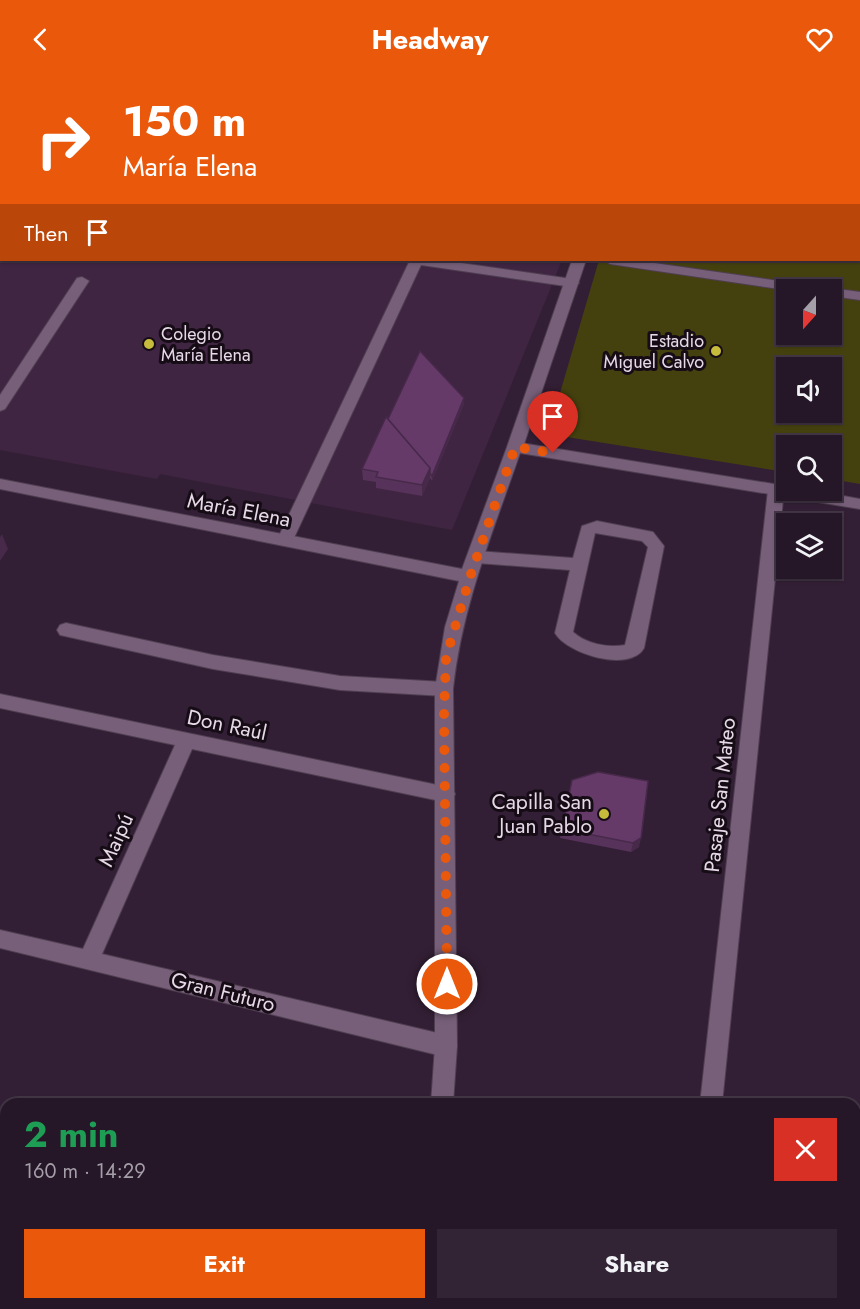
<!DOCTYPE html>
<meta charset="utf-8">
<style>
:root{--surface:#261728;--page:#322434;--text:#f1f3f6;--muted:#a49fa8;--line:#423645;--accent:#ea580c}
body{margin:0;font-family:Jost,sans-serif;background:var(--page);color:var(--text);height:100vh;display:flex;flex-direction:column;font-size:22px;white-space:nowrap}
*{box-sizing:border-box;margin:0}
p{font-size:20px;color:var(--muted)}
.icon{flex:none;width:33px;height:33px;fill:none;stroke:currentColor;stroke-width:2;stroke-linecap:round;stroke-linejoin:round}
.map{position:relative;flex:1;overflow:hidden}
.details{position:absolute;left:0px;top:1020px;width:861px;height:212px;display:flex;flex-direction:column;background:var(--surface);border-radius:18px 18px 0 0;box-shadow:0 2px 4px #0004,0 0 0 2px var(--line)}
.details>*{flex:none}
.guide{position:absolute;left:0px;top:0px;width:861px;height:183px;box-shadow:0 2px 4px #0004,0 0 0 2px var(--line);background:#ea580c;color:#fff;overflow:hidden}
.needle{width:39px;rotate:201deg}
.tools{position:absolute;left:776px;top:201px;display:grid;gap:12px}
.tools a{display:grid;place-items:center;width:66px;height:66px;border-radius:0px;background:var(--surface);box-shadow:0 2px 4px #0004,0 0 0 2px var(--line);font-size:30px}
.pin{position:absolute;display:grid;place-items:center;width:51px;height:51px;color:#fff;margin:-62px -26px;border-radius:50% 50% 50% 0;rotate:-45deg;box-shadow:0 0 6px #0007}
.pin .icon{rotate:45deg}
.me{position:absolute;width:66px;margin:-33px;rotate:0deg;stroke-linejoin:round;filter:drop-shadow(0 0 4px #0008)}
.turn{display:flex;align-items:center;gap:21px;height:126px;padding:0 24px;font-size:27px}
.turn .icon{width:78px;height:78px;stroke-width:2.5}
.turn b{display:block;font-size:42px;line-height:51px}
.then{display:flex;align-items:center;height:57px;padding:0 24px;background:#0003;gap:12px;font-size:22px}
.round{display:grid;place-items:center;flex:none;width:63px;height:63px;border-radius:0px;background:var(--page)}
.overview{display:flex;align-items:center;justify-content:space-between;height:102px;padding:0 24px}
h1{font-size:36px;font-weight:700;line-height:45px;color:#1e9e55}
.action{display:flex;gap:12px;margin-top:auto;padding:12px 24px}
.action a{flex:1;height:69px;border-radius:0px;background:var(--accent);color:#fff;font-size:24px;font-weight:700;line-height:69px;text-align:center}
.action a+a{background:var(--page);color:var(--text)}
header{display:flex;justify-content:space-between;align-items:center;height:78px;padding:0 24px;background:var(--accent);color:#fff;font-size:27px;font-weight:700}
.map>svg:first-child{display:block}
</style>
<header><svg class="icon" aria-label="back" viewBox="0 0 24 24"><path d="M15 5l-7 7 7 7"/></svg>Headway<svg class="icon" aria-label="heart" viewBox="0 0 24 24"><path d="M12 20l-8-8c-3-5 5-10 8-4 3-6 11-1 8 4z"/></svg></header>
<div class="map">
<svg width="860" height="1231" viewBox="0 0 860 1231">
<rect width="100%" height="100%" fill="#331f35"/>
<path fill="#3f2542" d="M0 0H630L2 2V182H562L452 452 160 396 157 401 0 372Z"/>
<path fill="#45410f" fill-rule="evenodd" d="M860 133V406L831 401V368H786V394L548 356 599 182H860ZM786 212H831V256H786ZM786 290H831V334H786Z
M452 1226H639V1231H451Z"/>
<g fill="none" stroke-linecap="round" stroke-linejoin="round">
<defs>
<path id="service" d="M87 0H99L86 2Z
M195 0H207L194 2Z
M281 0H300L301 2H282Z
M444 0H461L462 2H445Z
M0 74H2L0 82Z
M410 182H440L572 201 579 205 572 209 421 187 293 462 291 466H279L277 462Z
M603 182H633L814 208 820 212H786L610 186Z
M82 199 89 203 5 331 0 333V317L77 200Z
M831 210 860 214V222L831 218V212H826Z
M597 443 653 454 664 468 644 570C630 595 567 576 555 555L570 492 477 485 471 483 469 479 471 475 477 473 573 480 582 448ZM595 455 642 463 648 469 625 567C608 570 586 566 573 554Z
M66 545 213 577 340 598 444 604 450 606 453 611 450 616 444 618 340 612 213 591 60 557 57 552 60 547Z"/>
<path id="minor" d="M637 0H647L636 2Z
M572 182H586L523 369 515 374 510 373 507 369Z
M776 407 782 408 784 412 722 1026H700L768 412 770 408Z
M0 616 452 710 455 716 452 722 445 724 192 671 102 876 446 957 454 960 457 968 454 976 446 979 0 870V852L83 871 175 667 0 630Z
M0 1135 6 1136V1160L0 1159Z
M855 1159 860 1161V1185L855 1183Z
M652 1226H678L677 1231H651Z"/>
<path id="tertiary" d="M515 364 786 408V412H811L860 421V431L520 375C493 454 462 527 453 611L457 968 453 1026H431L435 968V611L445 549 459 503 0 411V401L462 491 507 369Z
M401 1226H427L426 1231H400Z"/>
</defs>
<use href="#service" stroke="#4f3e51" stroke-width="2"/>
<use href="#minor" stroke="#4f3e51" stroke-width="2"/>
<use href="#tertiary" stroke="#4f3e51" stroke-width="2"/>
<use href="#service" fill="#775f79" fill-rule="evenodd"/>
<use href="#minor" fill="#775f79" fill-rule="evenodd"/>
<use href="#tertiary" fill="#775f79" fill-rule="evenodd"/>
</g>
<path fill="#57325a" d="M464 326 432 403 430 400 422 418 376 410V404L363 402 362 391 388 341Z
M572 702 639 769 631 774 560 760Z"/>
<path fill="#47294a" d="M464 320V326L432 403V398Z
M430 390V400L422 418V407Z
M2 456 8 471 0 483V459Z
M641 760 639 769 631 774 633 765Z"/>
<path fill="#653a69" stroke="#47294a" stroke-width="1.5" d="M420 273 464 320 432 398 430 395V390L388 341Z
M386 339 430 390 422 407 376 399 378 394 362 391Z
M598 694 648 703 641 760 633 765 562 751 572 702Z"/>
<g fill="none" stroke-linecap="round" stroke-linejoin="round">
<path stroke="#ea580c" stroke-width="10" stroke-dasharray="0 18" d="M447 906 444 636 446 579 470 499 515 369 553 375"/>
</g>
<g fill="#c7bb3c" stroke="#160c16" stroke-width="2">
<circle cx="149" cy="266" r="6"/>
<circle cx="716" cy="273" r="6"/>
<circle cx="604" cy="736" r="6"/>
</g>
<g text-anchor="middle" stroke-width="6" stroke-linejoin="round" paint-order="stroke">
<g font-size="18" fill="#e7d9e8" stroke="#160c16" text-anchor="start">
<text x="161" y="262">Colegio<tspan x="161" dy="21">María Elena</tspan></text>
<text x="704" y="269" text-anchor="end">Estadio<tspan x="704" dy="21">Miguel Calvo</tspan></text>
</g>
<g font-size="21" fill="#e7d9e8" stroke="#160c16">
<text transform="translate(239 432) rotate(11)" y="7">María Elena</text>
<text transform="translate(227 647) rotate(12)" y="7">Don Raúl</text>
<text transform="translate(720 717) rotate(-84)" y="7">Pasaje San Mateo</text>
<text transform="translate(116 762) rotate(-66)" y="7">Maipú</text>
<text transform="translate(223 914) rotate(14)" y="7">Gran Futuro</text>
</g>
<g font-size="21" fill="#e7d9e8" stroke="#160c16" text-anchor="end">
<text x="592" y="731">Capilla San<tspan x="592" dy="24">Juan Pablo</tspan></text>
</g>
</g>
</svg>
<div class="tools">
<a><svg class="needle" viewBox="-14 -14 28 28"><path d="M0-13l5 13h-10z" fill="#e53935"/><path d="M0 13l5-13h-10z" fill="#a49fa8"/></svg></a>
<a><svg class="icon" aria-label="sound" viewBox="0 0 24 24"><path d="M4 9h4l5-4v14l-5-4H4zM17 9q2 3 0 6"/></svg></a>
<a><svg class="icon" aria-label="search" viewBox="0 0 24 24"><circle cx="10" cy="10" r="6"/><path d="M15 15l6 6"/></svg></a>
<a><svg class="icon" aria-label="layers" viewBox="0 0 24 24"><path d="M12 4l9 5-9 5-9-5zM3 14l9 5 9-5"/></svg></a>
</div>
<div class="pin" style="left:553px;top:375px;background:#d93025"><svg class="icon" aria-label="arrive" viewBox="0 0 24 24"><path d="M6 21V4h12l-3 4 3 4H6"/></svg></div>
<svg class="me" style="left:447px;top:906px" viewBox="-20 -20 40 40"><circle r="17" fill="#ea580c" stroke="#fff" stroke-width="3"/><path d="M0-11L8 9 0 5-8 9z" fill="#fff"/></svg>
<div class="guide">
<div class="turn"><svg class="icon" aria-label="right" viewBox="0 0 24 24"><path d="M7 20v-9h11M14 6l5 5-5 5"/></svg><div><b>150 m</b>María Elena</div></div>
<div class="then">Then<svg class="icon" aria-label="arrive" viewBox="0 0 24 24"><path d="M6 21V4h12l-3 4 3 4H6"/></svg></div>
</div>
<section class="details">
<div class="overview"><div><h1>2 min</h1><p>160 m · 14:29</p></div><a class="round" style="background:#d93025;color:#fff"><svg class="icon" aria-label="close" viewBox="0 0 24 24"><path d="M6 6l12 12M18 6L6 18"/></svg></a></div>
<div class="action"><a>Exit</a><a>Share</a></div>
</section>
</div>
